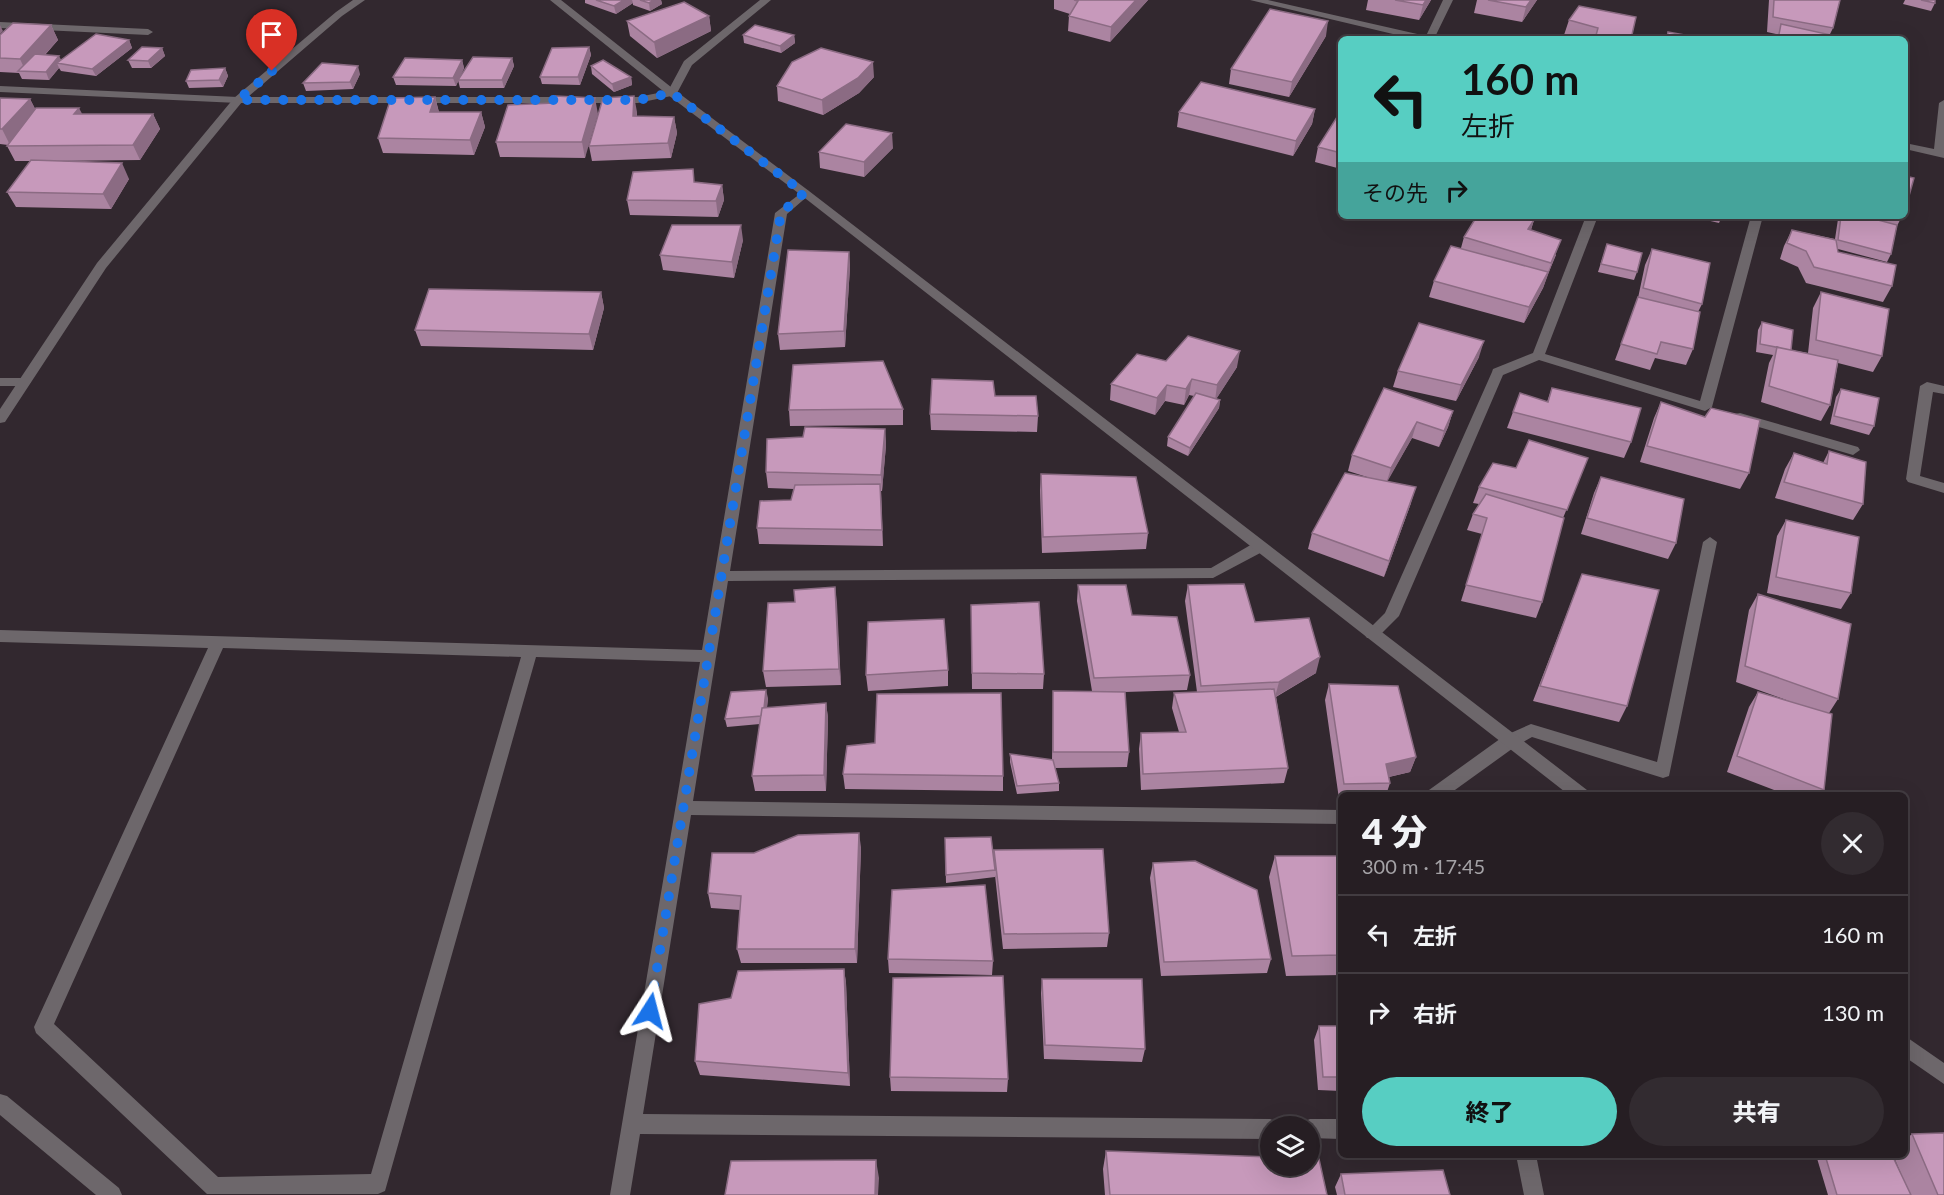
<!DOCTYPE html>
<html lang="ja">
<meta charset="utf-8">
<style>
:root{--surface:#261e23;--page:#322b30;--text:#f1f3f6;--muted:#a4a2a6;--line:#423c41;--accent:#57cec2}
body{margin:0;font-family:Lato,"Noto Sans JP",sans-serif;background:var(--page);color:var(--text);height:100vh;display:flex;flex-direction:column;font-size:22px;white-space:nowrap}
*{box-sizing:border-box;margin:0}
p{font-size:20px;color:var(--muted)}
.icon{flex:none;width:33px;height:33px;fill:none;stroke:currentColor;stroke-width:2;stroke-linecap:round;stroke-linejoin:round}
.map{position:relative;flex:1;overflow:hidden}
.sheet{position:absolute;left:1338px;top:792px;width:570px;height:366px;display:flex;flex-direction:column;background:var(--surface);border-radius:9px;box-shadow:0 6px 24px #0002,0 0 0 2px var(--line)}
.sheet>*{flex:none}
.hud{position:absolute;left:1338px;top:36px;width:570px;height:183px;border-radius:9px;box-shadow:0 6px 24px #0002,0 0 0 2px var(--line);background:#57cec2;color:#111;overflow:hidden}
.fabs{position:absolute;left:1260px;top:1116px;display:grid;gap:12px}
.fabs a{display:grid;place-items:center;width:60px;height:60px;border-radius:50%;background:var(--surface);box-shadow:0 6px 24px #0002,0 0 0 2px var(--line);font-size:30px}
.pin{position:absolute;display:grid;place-items:center;width:51px;height:51px;color:#fff;margin:-62px -26px;border-radius:50% 50% 50% 0;rotate:-45deg;box-shadow:0 0 6px #0007}
.pin .icon{rotate:45deg}
.me{position:absolute;width:66px;margin:-33px;rotate:9deg;stroke-linejoin:round;filter:drop-shadow(0 0 4px #0008)}
.turn{display:flex;align-items:center;gap:21px;height:126px;padding:0 24px;font-size:27px}
.turn .icon{width:78px;height:78px;stroke-width:2.5}
.turn b{display:block;font-size:42px;line-height:51px}
.then{display:flex;align-items:center;height:57px;padding:0 24px;background:#0003;gap:12px;font-size:22px}
.round{display:grid;place-items:center;flex:none;width:63px;height:63px;border-radius:32px;background:var(--page)}
.summary{display:flex;align-items:center;justify-content:space-between;height:102px;padding:0 24px}
h1{font-size:36px;font-weight:800;line-height:45px}
.primary-button{display:flex;gap:12px;margin-top:auto;padding:12px 24px}
.primary-button a{flex:1;height:69px;border-radius:36px;background:var(--accent);color:#111;font-size:24px;font-weight:800;line-height:69px;text-align:center}
.primary-button a+a{background:var(--page);color:var(--text)}
ul{padding:0;list-style:none}
li{display:flex;align-items:center;gap:18px;height:78px;padding:0 24px;border-top:2px solid var(--line)}
li div{flex:1}
li b{display:block;font-size:22px}
li em{font-style:normal}
.map>svg:first-child{display:block}
</style>
<div class="map">
<svg width="1944" height="1195" viewBox="0 0 1944 1195">
<rect width="100%" height="100%" fill="#32282f"/>
<g fill="none" stroke-linecap="round" stroke-linejoin="round">
<path fill="#6d676b" fill-rule="evenodd" d="M0 378H24L31 382 24 386H0Z"/>
<path fill="#6d676b" fill-rule="evenodd" d="M760 0H771L692 65 676 95 638 103H238L0 92V86L238 97H638L668 91 684 61Z
M1250 0H1268L1426 36 1443 0H1453L1434 39H1414Z
M0 22 148 29 153 32 148 35 0 28Z
M1944 100V158L1905 149V143L1934 149 1939 103Z
M805 190 809 191V195L787 214 730 571 1211 568 1254 543H1264L1266 547 1264 551 1213 578 728 581 693 801 1341 810V824L691 815 643 1114 1270 1119 1277 1122 1279 1126H1270V1139L640 1134 630 1195H610L700 662 536 657 385 1191 378 1194H207L36 1033 34 1027 208 648 0 642V630L702 650 775 213ZM223 648 521 657 371 1174 218 1177 54 1024Z
M1586 216H1598L1545 354 1700 401 1751 216H1763L1712 407 1705 411 1539 360 1503 375 1399 616 1377 638H1367L1364 634 1385 613 1492 372 1493 369 1533 353Z
M1927 382 1944 386V394L1933 392 1920 476 1944 483V493L1908 482 1906 479 1920 386Z
M1740 413 1858 447 1860 450 1853 455 1735 420 1733 417 1735 414Z
M1710 537 1717 542 1669 776 1663 778 1532 737 1516 746 1448 795H1427L1429 790 1504 736 1531 724 1657 762 1703 542Z
M0 1094 7 1096 119 1188 122 1195H96L0 1115Z
M1310 1119H1341V1139L1310 1138V1126H1301L1303 1122Z
M1516 1155H1536L1544 1195H1524Z"/>
<path fill="#6d676b" fill-rule="evenodd" d="M353 0H365L342 16 242 102 106 268 5 422 0 423V409L97 263 234 98 336 12Z
M550 0H561L676 91 809 191 1587 790 1589 795H1569L801 195 668 95Z
M1905 1036 1944 1063V1084L1905 1057Z"/>
</g>
<path fill="#ab84a1" d="M585 0H661L662 4 650 11 633 5V3L616 14 585 3Z
M1054 0H1148L1110 42 1068 31 1069 16 1070 14 1054 9Z
M1368 0H1431L1419 20 1366 10Z
M1477 0H1537L1522 22 1474 13Z
M1769 0H1840L1833 28 1830 34 1831 39H1774L1776 34 1767 32Z
M1905 0H1935V3L1931 11 1903 4Z
M1579 6 1631 39H1579L1564 35 1569 20Z
M709 16 711 31 657 58 630 36 627 21Z
M51 25 58 40 45 55 61 60 129 40 132 48 96 76 61 71 59 68 49 80 22 79 19 73 0 72V35Z
M743 35H794L795 43 781 53 744 43Z
M1326 36 1289 97 1229 84 1231 69Z
M589 47 591 55 580 85 542 84 540 77Z
M162 48 165 56 151 68H132L128 60Z
M512 58 514 66 504 88H460L458 80Z
M462 60 464 68 456 86 396 85 393 77Z
M591 66 631 77 632 85 614 92 592 74Z
M225 68 228 76 223 87 189 88 186 81Z
M360 74 353 89 306 91 303 83Z
M874 77 859 93 823 115 778 101 777 86Z
M435 97 439 112H481L485 127 474 155 383 153 378 138Z
M0 98 30 99 35 109 82 114H153L160 129 140 160 53 161 129 179 111 209 16 207 7 192 31 161H15L7 146 8 145 0 144Z
M595 98 585 158 500 157 496 142 554 103Z
M1315 109 1312 124 1293 156 1177 127 1179 112Z
M637 112V116L674 117 677 133 671 158 592 161 589 146Z
M1341 118V169L1315 162 1318 147Z
M893 148 864 177 820 168 819 152Z
M695 182 722 185 724 200 718 217 630 215 627 200Z
M1689 216H1722L1719 223Z
M1839 216H1902L1897 226 1891 254 1887 262 1838 249V252L1892 286 1883 302 1806 283 1798 267 1780 259 1784 246 1792 230 1835 239 1838 219Z
M1534 220 1531 230 1556 255 1548 274 1543 288 1524 323 1429 297 1434 281 1461 248 1464 237Z
M743 240 734 278 663 270 660 255Z
M1607 244 1637 272 1634 280 1598 272Z
M1652 249 1702 304 1698 312 1693 349 1686 365 1655 358 1650 370 1615 360 1638 298 1645 265Z
M849 252 850 267 845 347 780 350 778 334Z
M601 292 604 308 593 350 421 346 415 330Z
M1821 292 1882 356 1873 372 1838 363 1830 405 1821 421 1761 402 1769 363 1773 355 1756 352 1758 330 1762 322 1791 350 1808 353 1813 308Z
M1479 357 1456 401 1393 387 1398 371Z
M1166 361 1237 367 1216 399 1220 400 1219 408 1188 456 1167 446 1168 437 1194 396 1189 395 1184 405 1165 401 1155 415 1110 400 1111 384Z
M1384 388 1453 411 1448 427 1439 447 1412 438 1387 481 1411 503 1384 577 1308 549 1312 533 1367 477 1348 471 1352 455Z
M1552 388 1631 442 1624 458 1507 428 1513 412 1547 402Z
M1841 389 1874 426 1869 435 1830 424 1836 397Z
M995 396 1038 416 1037 432 931 430 930 414Z
M1661 402 1749 473 1740 489 1640 462 1654 418Z
M903 409V425L790 426 789 410Z
M885 429 886 445 882 491H881L883 546 759 544 757 528 791 500 794 489 768 488 766 472 803 437Z
M1829 451 1863 504 1853 520 1775 498 1785 469 1794 453 1823 463Z
M1588 458 1563 518 1542 602 1536 618 1461 601 1482 534 1467 530 1473 514 1479 504 1473 503 1479 487 1516 468Z
M1041 474 1148 533 1146 549 1042 553 1040 490Z
M1601 477 1676 543 1668 559 1581 534 1594 493Z
M1786 520 1851 593 1841 609 1767 593 1777 536Z
M1582 574 1627 706 1619 722 1533 701Z
M1078 585 1132 615 1190 675 1187 690 1125 692 1129 752 1127 767 1055 768 1059 783V791L1017 794 1010 762V754L1052 760 1053 691H1092L1077 601Z
M1188 585 1255 622 1316 673 1276 697 1288 768 1284 783 1141 790 1139 749 1141 733 1179 732 1172 708 1174 693 1197 692 1185 601Z
M835 587 841 685 766 687 763 671Z
M1758 594 1838 699 1829 713 1824 790 1820 795H1787L1727 772 1749 707 1758 692 1789 701 1736 682 1749 610Z
M971 605 1044 674 1043 689H972Z
M948 670V686L868 691 866 675Z
M1329 684 1416 757 1410 772 1389 777 1390 783 1386 795H1341V799H1339L1325 700Z
M768 698 767 708 826 703 828 718 826 791H755L752 776 760 724 727 727 725 719Z
M875 743 1003 776V791L845 789 843 774Z
M945 838 994 858V850L1109 933 1107 947 1003 949 995 875V877L946 883Z
M861 847 857 963H741L737 949 740 910 711 908 708 893 754 853Z
M1275 856H1341V975L1286 976 1269 877Z
M1153 863 1271 959 1267 973 1161 976 1150 878Z
M888 959 993 961 992 975 889 973Z
M844 969 846 983 850 1086 700 1075 695 1061Z
M1042 979 1145 1049 1142 1062 1044 1059 1041 993Z
M1319 1026H1341V1091L1318 1090 1314 1040Z
M890 1077 1008 1079 1007 1092 891 1091Z
M1912 1134 1944 1195H1828L1816 1155H1892L1902 1176 1893 1155H1905V1140Z
M1106 1151 1327 1195H1105L1103 1169Z
M1341 1174 1450 1195H1337L1335 1187Z"/>
<path fill="#8b6b83" d="M624 0H632L633 3 616 14 614 6Z
M654 0H661L662 4 650 11 649 3Z
M1136 0H1148L1110 42 1111 27Z
M1426 0H1431L1419 20 1423 5Z
M1531 0H1537L1522 22 1526 7Z
M709 16 711 31 657 58 654 42Z
M1328 21 1326 36 1289 97 1292 82Z
M0 25 3 31 0 34Z
M51 25 58 40 29 72H26L20 59Z
M794 35 795 43 781 53 780 46Z
M129 40 132 48 96 76 92 69Z
M589 47 591 55 580 85 578 77Z
M162 48 165 56 151 68 148 61Z
M59 56 63 63H57L59 68 49 80 46 72Z
M512 58 514 66 504 88 502 80Z
M462 60 464 68 456 86 453 78Z
M873 62 874 77 859 93 823 115 822 100Z
M358 66 360 74 353 89 350 82Z
M225 68 228 76 223 87 219 80Z
M631 77 632 85 614 92 612 84Z
M634 96 637 112 636 131 633 116Z
M435 97 439 113 430 112Z
M595 98 598 114 585 158 582 142Z
M30 99 38 114 10 145 2 129Z
M79 108 87 123 74 114Z
M1315 109 1312 124 1293 156 1296 141Z
M481 112 485 127 474 155 470 140Z
M153 114 160 129 140 160 133 145Z
M674 117 677 133 671 158 668 143Z
M892 133 893 148 864 177V162Z
M122 163 129 179 111 209 103 194Z
M722 185 724 200 718 217 716 201Z
M1534 220 1529 235 1528 229Z
M741 225 743 240 734 278 732 262Z
M1561 240 1543 288 1524 323 1529 307 1547 274Z
M849 252 850 267 845 347 844 331Z
M601 292 604 308 593 350 589 334Z
M1484 341 1479 357 1456 401 1461 385Z
M1240 351 1237 367 1215 401 1217 385Z
M1192 379 1189 395 1184 405 1186 389Z
M1167 385 1165 401 1155 415 1157 398Z
M1220 400 1219 408 1188 456 1190 448Z
M1453 411 1448 427 1439 447 1444 431Z
M1417 422 1412 438 1386 484 1391 468Z
M885 429 886 445 882 491 881 475Z
M1416 487 1411 503 1384 577 1389 561Z
M835 587 837 603 841 685 839 669Z
M1320 657 1316 673 1275 697 1279 682Z
M766 690 768 698 765 723 763 715Z
M826 703 828 718 826 791 824 775Z
M1416 757 1410 772 1380 779 1386 764Z
M859 833 861 847 857 963 855 949Z
M844 969 846 983 850 1086 848 1073Z
M876 1160 879 1178 878 1195H875Z"/>
<path fill="#c799bb" stroke="#8b6b83" stroke-width="1.5" d="M596 0H624L614 6Z
M640 0H654L649 3Z
M1074 0H1136L1111 27 1069 16 1078 1Z
M1395 0H1426L1423 5Z
M1488 0H1531L1526 7Z
M1774 0H1840L1833 28 1773 17Z
M1921 0H1935V3Z
M684 2 709 16 654 42 627 21Z
M1579 6 1636 17 1631 39H1595L1598 28 1569 20Z
M1270 9 1328 21 1292 82 1231 69Z
M13 23 51 25 20 59 0 58V35Z
M1781 24 1831 35V39H1778Z
M755 25 794 35 780 46 743 35Z
M1668 32 1707 39H1667Z
M96 34 129 40 92 69 57 63Z
M142 47 162 48 148 61 128 60Z
M589 47 578 77H540L552 48Z
M821 48 873 62 858 78 822 100 777 86 792 62Z
M35 54 59 56 46 72 18 71Z
M473 57 512 58 502 80H458Z
M405 58 462 60 453 78 393 77Z
M603 60 631 77 612 84 591 66Z
M322 63 358 66 350 82 303 83Z
M225 68 219 80 186 81 191 70Z
M1201 82 1315 109 1296 141 1179 112Z
M555 96 595 98 582 142H496L508 105 554 103Z
M634 96 633 116 674 117 668 143 589 146 603 98Z
M435 97 430 112H481L470 140 378 138 391 98Z
M0 98 30 99 2 129H0Z
M36 108H79L74 114H153L133 145 7 146Z
M1337 117 1341 118V153L1318 147Z
M846 124 892 133 864 162 819 152Z
M31 160 122 163 103 194 7 192Z
M693 169 694 182 722 185 716 201 627 200 633 172Z
M1905 176 1914 178 1905 210Z
M1477 216H1523L1534 220 1528 229 1561 240 1551 263 1464 237Z
M1841 216H1863L1897 225 1891 254 1838 240Z
M672 225H741L732 262 660 255Z
M1792 230 1836 240 1838 252 1896 265 1892 286 1814 267 1806 251 1787 243Z
M1607 244 1642 253 1637 272 1601 264Z
M1451 246 1548 272 1529 307 1434 281Z
M1652 249 1710 263 1702 304 1643 288Z
M788 250 849 252 844 331 778 334Z
M429 289 601 292 589 334 415 330Z
M1821 292 1889 309 1882 356 1816 340Z
M1638 297 1700 312 1693 349 1661 342 1657 354 1621 344Z
M1762 322 1793 330 1791 350 1760 344Z
M1419 323 1484 341 1461 385 1398 371Z
M1188 336 1240 351 1217 385 1192 379 1186 389 1167 385 1157 398 1111 384 1137 354 1166 361Z
M1777 347 1838 360 1830 405 1769 386Z
M883 361 903 409 789 410 793 365Z
M932 379 993 381 995 396H1036L1038 416 930 414Z
M1384 388 1453 411 1444 431 1417 422 1391 468 1352 455Z
M1552 388 1641 408 1631 442 1513 412 1520 393 1548 402Z
M1841 389 1879 398 1874 426 1834 416Z
M1196 393 1220 400 1190 448 1168 437Z
M1661 402 1705 417 1711 408 1760 420 1749 473 1647 446Z
M805 427 885 429 881 475 766 472 767 439 803 437Z
M1529 440 1588 458 1567 510 1479 487 1493 463 1516 468Z
M1829 451 1866 462 1863 504 1784 482 1794 453 1827 464Z
M1345 473 1416 487 1389 561 1312 533Z
M1041 474 1136 477 1148 533 1043 537Z
M1601 477 1684 499 1676 543 1587 518Z
M880 484 882 530 757 528 760 501 791 500 795 485Z
M1486 494 1564 518 1542 602 1466 585 1487 518 1473 514Z
M1786 520 1859 537 1851 593 1776 577Z
M1582 574 1659 590 1627 706 1540 686Z
M1244 584 1255 622 1309 618 1320 657 1279 682 1201 686 1188 585Z
M1078 585H1126L1132 615 1177 617 1190 675 1094 678Z
M835 587 839 669 763 671 768 603 795 602 794 590Z
M1758 594 1851 624 1838 699 1745 666Z
M1039 602 1044 674 972 673 971 605Z
M944 619 948 670 866 675 868 622Z
M1329 684 1398 686 1416 757 1386 764 1390 783 1344 784Z
M1274 689 1288 768 1143 774 1141 733 1186 732 1174 693Z
M766 690 764 708H762L761 716 725 719 731 692Z
M1053 691 1125 692 1129 752H1053Z
M1758 692 1832 714 1824 790 1737 756Z
M1001 693 1003 776 843 774 847 746 875 743 877 694Z
M826 703 824 775 752 776 762 708Z
M1010 754 1053 760 1059 783 1017 786Z
M859 833 855 949H737L741 896 708 893 712 853H754L798 835Z
M991 837 995 870 946 875 945 838Z
M1103 849 1109 933 1004 934 994 850Z
M1275 856H1341V955L1292 956Z
M1195 861 1257 890 1271 959 1164 962 1153 863Z
M985 885 993 961 888 959 892 890Z
M844 969 848 1073 695 1061 699 1004 731 998 738 971Z
M1003 976 1008 1079 890 1077 893 978Z
M1042 979H1142L1145 1049 1045 1045Z
M1319 1026H1341V1077H1323Z
M1944 1133V1195H1938L1912 1134Z
M1106 1151 1270 1157V1166H1310V1159H1319L1327 1195H1110Z
M1825 1155H1892L1911 1195H1837Z
M876 1160 875 1195H725L731 1161Z
M1443 1170 1450 1195H1345L1341 1174Z"/>
<g fill="none" stroke-linecap="round" stroke-linejoin="round">
<path stroke="#1a73e8" stroke-width="10" stroke-dasharray="0 18" d="M272 71 238 100H638L672 93 804 193 781 213 650 1011"/>
</g>
</svg>
<div class="fabs">
<a><svg class="icon" aria-label="layers" viewBox="0 0 24 24"><path d="M12 4l9 5-9 5-9-5zM3 14l9 5 9-5"/></svg></a>
</div>
<div class="pin" style="left:272px;top:71px;background:#d93025"><svg class="icon" aria-label="arrive" viewBox="0 0 24 24"><path d="M6 21V4h12l-3 4 3 4H6"/></svg></div>
<svg class="me" style="left:650px;top:1011px" viewBox="-20 -20 40 40"><path d="M0-17L14 15 0 8-14 15z" fill="#1a73e8" stroke="#fff" stroke-width="4"/></svg>
<div class="hud">
<div class="turn"><svg class="icon" aria-label="left" viewBox="0 0 24 24"><path d="M17 20v-9H6M10 6l-5 5 5 5"/></svg><div><b>160 m</b>左折</div></div>
<div class="then">その先<svg class="icon" aria-label="right" viewBox="0 0 24 24"><path d="M7 20v-9h11M14 6l5 5-5 5"/></svg></div>
</div>
<section class="sheet">
<div class="summary"><div><h1>4 分</h1><p>300 m · 17:45</p></div><a class="round"><svg class="icon" aria-label="close" viewBox="0 0 24 24"><path d="M6 6l12 12M18 6L6 18"/></svg></a></div>
<ul>
<li><svg class="icon" aria-label="left" viewBox="0 0 24 24"><path d="M17 20v-9H6M10 6l-5 5 5 5"/></svg><div><b>左折</b></div><em>160 m</em></li>
<li><svg class="icon" aria-label="right" viewBox="0 0 24 24"><path d="M7 20v-9h11M14 6l5 5-5 5"/></svg><div><b>右折</b></div><em>130 m</em></li>
</ul>
<div class="primary-button"><a>終了</a><a>共有</a></div>
</section>
</div>
